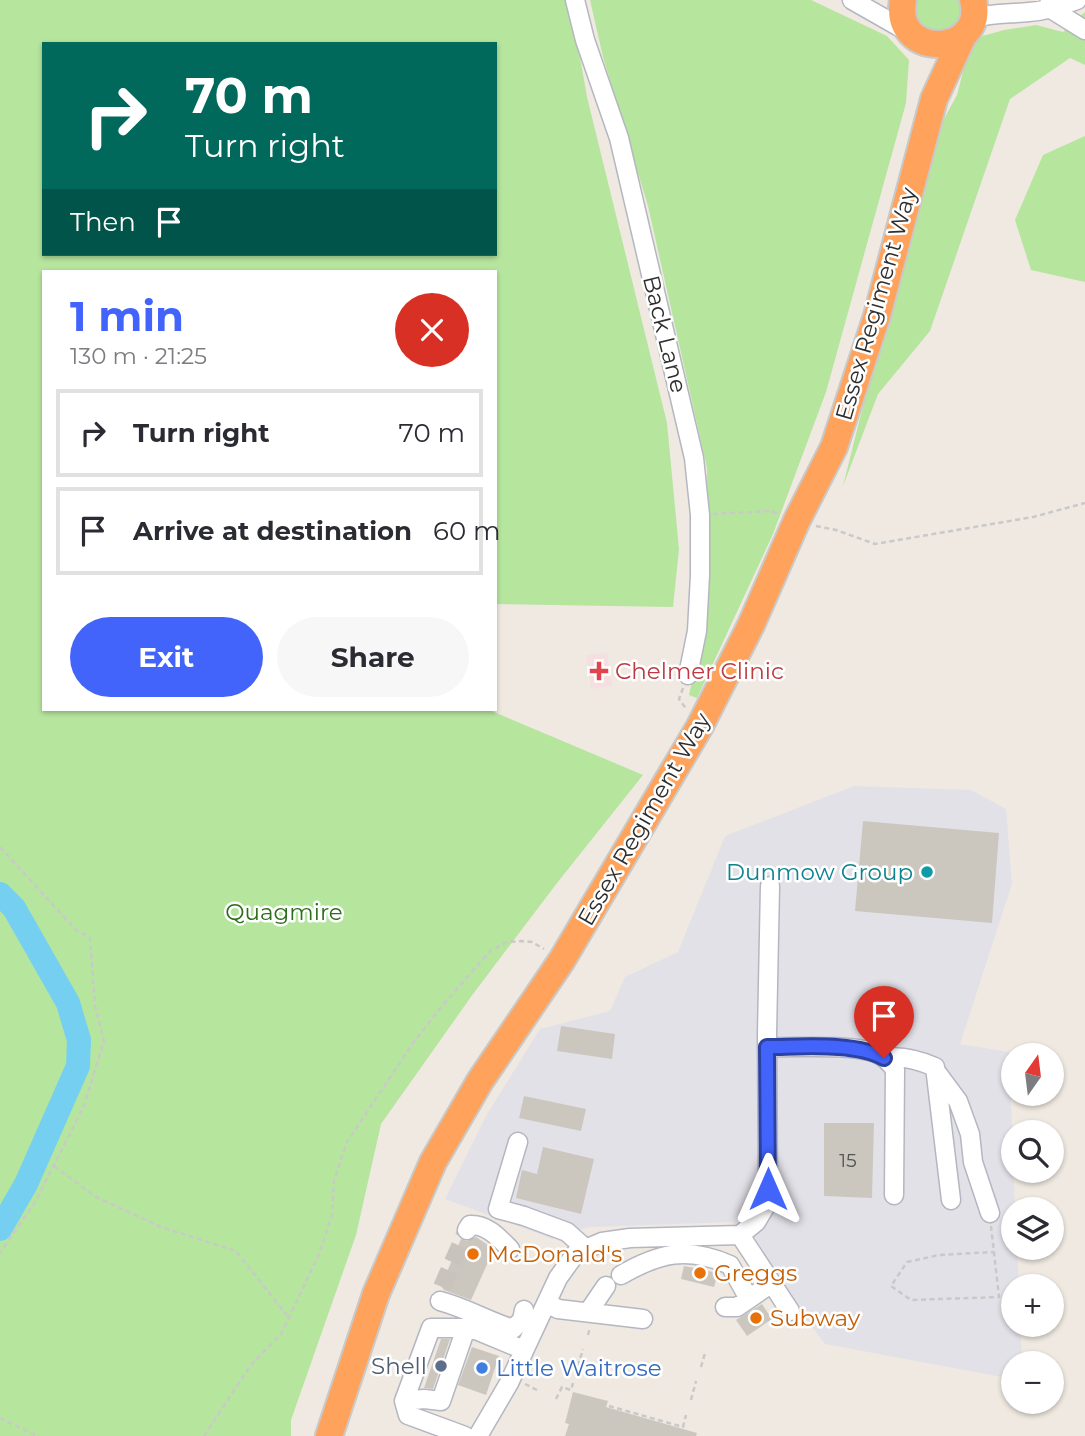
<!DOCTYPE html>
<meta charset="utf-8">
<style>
:root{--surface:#fff;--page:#f7f7f7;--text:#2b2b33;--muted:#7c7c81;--line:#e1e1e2;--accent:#4264fb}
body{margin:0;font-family:Montserrat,sans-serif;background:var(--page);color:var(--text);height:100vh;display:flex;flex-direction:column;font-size:26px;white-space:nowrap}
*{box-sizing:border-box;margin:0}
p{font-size:23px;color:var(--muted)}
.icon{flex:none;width:38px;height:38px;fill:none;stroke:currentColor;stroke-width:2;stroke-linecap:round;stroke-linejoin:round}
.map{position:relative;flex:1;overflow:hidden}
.details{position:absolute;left:42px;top:270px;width:455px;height:441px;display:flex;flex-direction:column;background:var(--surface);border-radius:0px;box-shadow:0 2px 5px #0004}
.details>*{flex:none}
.top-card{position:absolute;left:42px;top:42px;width:455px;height:214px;border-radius:0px;box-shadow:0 2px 5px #0004;background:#00695c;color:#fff;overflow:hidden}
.needle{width:46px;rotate:14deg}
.buttons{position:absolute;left:1001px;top:1043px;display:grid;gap:14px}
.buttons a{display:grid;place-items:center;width:63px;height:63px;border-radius:50%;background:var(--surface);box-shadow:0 2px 5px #0004;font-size:35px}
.pin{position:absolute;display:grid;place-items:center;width:60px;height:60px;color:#fff;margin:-72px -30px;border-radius:50% 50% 50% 0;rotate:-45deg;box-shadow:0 0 7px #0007}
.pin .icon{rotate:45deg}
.me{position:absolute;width:77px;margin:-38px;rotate:0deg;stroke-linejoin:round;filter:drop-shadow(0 0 5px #0008)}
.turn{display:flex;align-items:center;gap:24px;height:147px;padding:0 28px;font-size:32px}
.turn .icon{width:91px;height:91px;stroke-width:2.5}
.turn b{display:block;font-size:49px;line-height:60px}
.then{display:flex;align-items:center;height:66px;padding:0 28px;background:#0003;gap:14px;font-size:26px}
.round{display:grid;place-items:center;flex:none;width:74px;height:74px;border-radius:37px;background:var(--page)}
.summary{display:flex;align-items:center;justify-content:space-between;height:119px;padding:0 28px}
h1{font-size:42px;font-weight:700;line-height:52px;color:var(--accent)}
.cta{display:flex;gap:14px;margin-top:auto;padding:14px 28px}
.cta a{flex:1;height:80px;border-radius:42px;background:var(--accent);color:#fff;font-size:28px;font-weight:700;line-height:80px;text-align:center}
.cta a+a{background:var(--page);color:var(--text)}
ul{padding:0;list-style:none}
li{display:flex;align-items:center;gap:21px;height:88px;margin:0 14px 10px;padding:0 14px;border:4px solid var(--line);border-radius:0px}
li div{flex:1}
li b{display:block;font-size:26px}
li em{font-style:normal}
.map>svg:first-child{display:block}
</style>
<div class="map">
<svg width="1085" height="1436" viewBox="0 0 1085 1436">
<rect width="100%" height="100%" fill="#efe9e1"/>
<path fill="#e3e1e8" d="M854 786 971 790 1006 809 1012 884 960 1044 1009 1052 1015 1209H1013V1248H1017L1019 1286H1013V1325H1020L1022 1363H1013V1379L825 1344 732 1222 591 1227 567 1232 553 1239 445 1199 486 1116 540 1029 610 1011 625 977 678 952 725 836Z"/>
<path fill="#f5dfe0" d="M607 653 612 686 591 689 586 655Z"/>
<path fill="#b6e59e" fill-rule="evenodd" d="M0 0H570L587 97 667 423 679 549 673 607 495 604V271H44V709H487L643 775 557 883 473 994 381 1124 356 1235 291 1420V1436H0ZM44 44H495V254H44Z
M590 0H811L887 36 909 60 906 103 826 392 773 534 697 698 689 695 702 637 708 559 707 468 648 206 603 57Z
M915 0H961C961 25 959 26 936 34L918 24 913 4Z
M1085 12V65L1070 58 1010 99 930 331 878 394 843 486 927 150 957 95 968 52 979 37 1004 30 1036 25 1063 32Z
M1085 136V282L1031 270 1015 220 1043 155Z"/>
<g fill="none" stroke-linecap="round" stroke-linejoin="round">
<path stroke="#75cff0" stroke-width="24" d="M0 894 14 908 68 1003 79 1040 78 1066 26 1184 0 1229"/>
</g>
<path fill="#cbc7bf" d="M863 821 999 833 992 923 855 911Z
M561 1026 615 1034 612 1059 557 1051Z
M524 1096 586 1109 581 1131 519 1118Z
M824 1123H874L872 1198 824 1196Z
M543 1147 594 1159 581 1214 516 1198 522 1170 537 1174Z
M476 1237 494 1249 471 1300 444 1290 441 1286 461 1239 467 1241Z
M684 1266 718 1273 714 1287 681 1279Z
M762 1304 772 1319 747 1336 736 1320Z
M441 1339H450L433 1389 424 1388Z
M472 1347 499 1356 486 1395 458 1385Z
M573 1392 608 1401 606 1407 697 1433 696 1436H565L569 1424 565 1423Z"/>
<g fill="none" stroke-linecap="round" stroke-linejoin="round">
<path stroke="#c8c4bd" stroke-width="18" stroke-dasharray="18 9" stroke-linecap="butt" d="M442 1287 467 1230"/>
<defs>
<path id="minor" d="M575 0 585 40 619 138 694 458 700 515V575L697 631 688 675
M852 0 910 33
M1049 4 1051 9 1085 30
M974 18C992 13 1010 14 1029 12 1046 11 1061 6 1077 0
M767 1047C798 1048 844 1044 873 1052 883 1055 889 1062 895 1069L894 1195
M884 1058C902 1055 919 1060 935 1067L951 1200
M935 1070 958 1101 970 1134 973 1162 990 1213
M518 1142 498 1209 524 1216 567 1232 586 1249
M467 1230 470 1225C487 1224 499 1238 510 1249
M740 1235 790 1311
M621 1275C659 1253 687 1246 730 1265L749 1299
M440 1301C466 1308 488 1321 513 1329L522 1320 524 1310
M547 1303 558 1309 643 1319
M725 1307H737L772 1283
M589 1311 606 1286
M404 1401 424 1399 441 1401 466 1328
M465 1436 408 1415 404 1401 431 1328H471L524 1350
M478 1436 509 1383 558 1278 576 1253 602 1242 630 1238 740 1235 756 1222 765 1207 768 1189 767 1034 770 886"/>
<path id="highway" d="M903 0C892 61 987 56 973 0
M329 1436 376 1294 433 1162 480 1081 562 960 700 726 751 625 797 520 834 447 877 316 934 99 963 36"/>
</defs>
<use href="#minor" stroke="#b4b7c1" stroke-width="21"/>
<use href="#highway" stroke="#c9c9c9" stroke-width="30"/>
<path stroke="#c9c9c9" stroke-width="2.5" stroke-dasharray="5 3.5" stroke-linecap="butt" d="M713 514 771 511 780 514
M816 526 836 530 875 544 1033 517 1085 503
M683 688 679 699 687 710
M0 847 76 930 90 938 95 1006 104 1041 84 1106 35 1202 0 1253
M54 1166 96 1197 161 1227 236 1251 289 1318
M991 1226 999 1297 911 1300 891 1286 907 1262 939 1255 994 1252
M588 1335 590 1327
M578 1366 583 1349
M701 1367 705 1353
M525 1384 537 1390
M556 1399 562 1387 571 1390 573 1383
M691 1400 696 1381
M609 1406 683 1427 686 1415
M0 1418 37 1436
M204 1436 250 1366 281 1334 319 1254 332 1215 334 1180 347 1142 413 1043 438 1011 490 951 507 942 521 941 532 942 544 949"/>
<use href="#minor" stroke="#fff" stroke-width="18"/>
<use href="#highway" stroke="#ffa35c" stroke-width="26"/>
</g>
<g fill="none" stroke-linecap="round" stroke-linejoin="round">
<defs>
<path id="route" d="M768 1189 767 1047C801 1047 855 1042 884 1058"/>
</defs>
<use href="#route" stroke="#2b41a3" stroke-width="18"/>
<use href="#route" stroke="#4264fb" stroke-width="12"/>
</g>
<path fill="#e0444e" stroke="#fff" stroke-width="2.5" d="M595.5 660.5h7v7h7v7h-7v7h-7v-7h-7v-7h7z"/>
<circle fill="#0f9aa8" stroke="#fff" stroke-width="2.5" cx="927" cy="872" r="7"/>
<g fill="#e8710a" stroke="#fff" stroke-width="2.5">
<circle cx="473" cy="1254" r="7"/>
<circle cx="700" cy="1273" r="7"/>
<circle cx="756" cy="1318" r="7"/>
</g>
<circle fill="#5c6f8a" stroke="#fff" stroke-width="2.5" cx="441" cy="1366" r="7"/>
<circle fill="#3f7fe0" stroke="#fff" stroke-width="2.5" cx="482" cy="1368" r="7"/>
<g text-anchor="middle" stroke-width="5" stroke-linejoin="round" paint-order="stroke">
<g font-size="19" fill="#555452">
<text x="848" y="1167">15</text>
</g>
<g font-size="23" fill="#2e2e2e" stroke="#fff">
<text transform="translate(876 304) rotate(-74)" y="8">Essex Regiment Way</text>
<text transform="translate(665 334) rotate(76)" y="8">Back Lane</text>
<text transform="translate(644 819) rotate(-60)" y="8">Essex Regiment Way</text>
</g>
<g font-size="23" fill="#be3a42" stroke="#fff" text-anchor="start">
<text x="615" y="679">Chelmer Clinic</text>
</g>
<g font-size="23" fill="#0d838f" stroke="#fff" text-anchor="end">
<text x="913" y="880">Dunmow Group</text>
</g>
<g font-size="23" fill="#2c6e1b" stroke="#fff">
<text x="284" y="920">Quagmire</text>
</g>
<g font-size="23" fill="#c56008" stroke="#fff" text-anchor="start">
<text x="487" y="1262">McDonald's</text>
<text x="714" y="1281">Greggs</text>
<text x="770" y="1326">Subway</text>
</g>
<g font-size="23" fill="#4e5e75" stroke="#fff" text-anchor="end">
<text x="427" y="1374">Shell</text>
</g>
<g font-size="23" fill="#366cbe" stroke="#fff" text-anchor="start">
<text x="496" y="1376">Little Waitrose</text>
</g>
</g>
</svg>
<div class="buttons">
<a><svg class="needle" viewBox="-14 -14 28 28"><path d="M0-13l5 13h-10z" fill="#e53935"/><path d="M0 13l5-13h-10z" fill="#7c7c81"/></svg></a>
<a><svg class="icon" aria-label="search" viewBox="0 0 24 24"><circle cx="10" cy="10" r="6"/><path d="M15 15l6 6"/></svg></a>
<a><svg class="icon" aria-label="layers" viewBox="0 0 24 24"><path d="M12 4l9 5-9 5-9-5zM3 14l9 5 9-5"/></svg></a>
<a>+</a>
<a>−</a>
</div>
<div class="pin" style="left:884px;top:1058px;background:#d93025"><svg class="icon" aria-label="arrive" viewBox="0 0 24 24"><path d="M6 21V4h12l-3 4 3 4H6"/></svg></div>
<svg class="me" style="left:768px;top:1189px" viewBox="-20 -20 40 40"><path d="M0-17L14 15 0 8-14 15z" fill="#4264fb" stroke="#fff" stroke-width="4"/></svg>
<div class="top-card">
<div class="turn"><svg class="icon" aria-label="right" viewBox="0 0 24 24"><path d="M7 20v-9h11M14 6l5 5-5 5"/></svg><div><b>70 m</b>Turn right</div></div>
<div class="then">Then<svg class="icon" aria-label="arrive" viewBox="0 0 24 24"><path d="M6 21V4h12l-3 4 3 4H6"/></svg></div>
</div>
<section class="details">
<div class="summary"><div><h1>1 min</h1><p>130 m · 21:25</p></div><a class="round" style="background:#d93025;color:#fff"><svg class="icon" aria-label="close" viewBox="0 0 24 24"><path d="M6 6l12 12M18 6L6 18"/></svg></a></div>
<ul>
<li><svg class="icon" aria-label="right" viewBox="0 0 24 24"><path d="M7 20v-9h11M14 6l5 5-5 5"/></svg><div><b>Turn right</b></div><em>70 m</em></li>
<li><svg class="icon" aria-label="arrive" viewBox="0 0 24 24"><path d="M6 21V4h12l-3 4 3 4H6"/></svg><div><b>Arrive at destination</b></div><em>60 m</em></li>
</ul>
<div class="cta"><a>Exit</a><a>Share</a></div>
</section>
</div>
